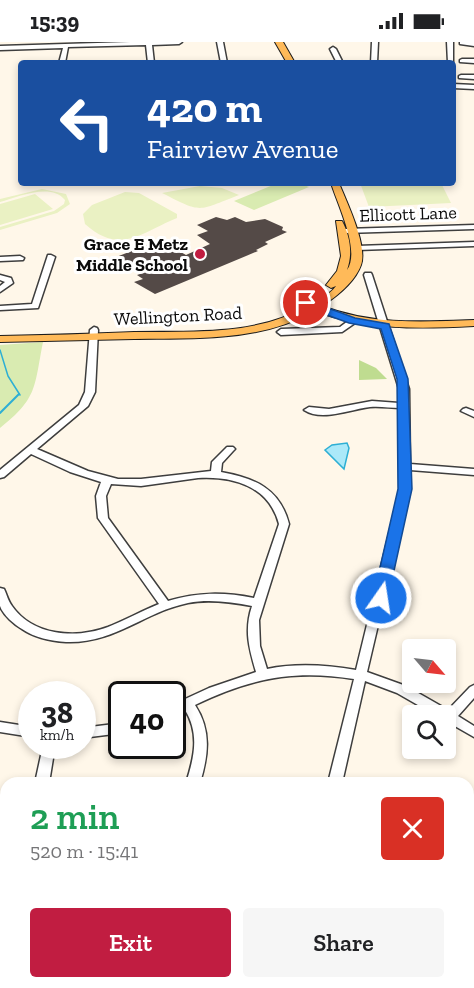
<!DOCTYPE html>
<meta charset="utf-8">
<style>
:root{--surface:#fff;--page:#f6f6f6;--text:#202124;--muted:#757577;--accent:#c11d41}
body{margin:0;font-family:"Zilla Slab",serif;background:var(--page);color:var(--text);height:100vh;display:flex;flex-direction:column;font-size:22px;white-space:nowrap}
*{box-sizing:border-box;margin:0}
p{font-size:20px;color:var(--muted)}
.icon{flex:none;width:33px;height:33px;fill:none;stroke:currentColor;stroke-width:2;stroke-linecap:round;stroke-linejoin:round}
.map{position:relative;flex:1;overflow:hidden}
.details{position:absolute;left:0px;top:735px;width:474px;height:212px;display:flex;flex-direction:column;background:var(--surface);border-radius:18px 18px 0 0;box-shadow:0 3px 9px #0003}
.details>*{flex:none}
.banner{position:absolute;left:18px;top:18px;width:438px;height:126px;border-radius:6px;box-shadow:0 3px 9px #0003;background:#1a4fa0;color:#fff;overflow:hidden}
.needle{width:39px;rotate:118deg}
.tools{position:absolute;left:402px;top:597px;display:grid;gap:12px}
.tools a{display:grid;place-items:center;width:54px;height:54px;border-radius:6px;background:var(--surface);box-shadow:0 3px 9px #0003;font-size:30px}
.speed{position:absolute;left:18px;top:639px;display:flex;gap:12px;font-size:30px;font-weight:700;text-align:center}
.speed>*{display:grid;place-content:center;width:78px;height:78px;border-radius:50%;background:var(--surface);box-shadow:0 3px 9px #0003;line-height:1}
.speed small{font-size:15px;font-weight:400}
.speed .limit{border:3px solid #111;border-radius:9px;background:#fff;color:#111}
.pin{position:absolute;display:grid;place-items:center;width:51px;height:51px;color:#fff;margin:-26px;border:3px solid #fff;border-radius:50%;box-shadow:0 2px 6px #0007}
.me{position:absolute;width:66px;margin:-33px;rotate:13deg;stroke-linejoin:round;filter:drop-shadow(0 0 4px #0008)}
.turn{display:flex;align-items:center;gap:21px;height:126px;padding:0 30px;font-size:27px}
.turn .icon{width:78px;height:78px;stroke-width:2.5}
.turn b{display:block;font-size:42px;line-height:51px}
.round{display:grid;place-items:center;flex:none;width:63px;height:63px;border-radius:6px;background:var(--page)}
.head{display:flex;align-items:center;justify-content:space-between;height:102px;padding:0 30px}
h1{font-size:36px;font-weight:600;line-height:45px;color:#1e9e55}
.button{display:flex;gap:12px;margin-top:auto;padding:12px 30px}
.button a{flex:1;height:69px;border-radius:6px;background:var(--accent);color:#fff;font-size:24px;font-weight:600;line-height:69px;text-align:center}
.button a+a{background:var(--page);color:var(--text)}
.status{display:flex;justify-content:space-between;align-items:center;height:42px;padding:0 30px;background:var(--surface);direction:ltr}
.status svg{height:16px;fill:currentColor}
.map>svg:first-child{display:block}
</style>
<div class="status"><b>15:39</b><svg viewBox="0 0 49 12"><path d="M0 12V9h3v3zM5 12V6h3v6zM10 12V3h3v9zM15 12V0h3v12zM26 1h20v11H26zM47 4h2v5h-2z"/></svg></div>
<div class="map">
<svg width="474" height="946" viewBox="0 0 474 946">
<rect width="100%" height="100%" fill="#fff7e9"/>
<path fill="#d9ebb1" d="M278 141H299L309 145 254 168 234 159Z
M43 300C34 345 38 356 0 386V303Z"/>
<path fill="#bfdc90" d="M359 318 376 326 387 337 359 338Z"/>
<path fill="#eaf1c3" d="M360 141H441L451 161 369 165Z
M200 144 222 146 239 153C197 169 203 172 162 151Z
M42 147 66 152 70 162 57 171 0 188V185L54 169 64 162 65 158C51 140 18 155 0 160V157Z
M125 150 139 151 177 172V176C142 190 121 214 85 182L83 172 92 163Z
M35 152 53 167 0 183V162Z"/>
<path fill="#abe9f9" stroke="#2eafd4" stroke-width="1.5" d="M347 401 349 406 344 427 325 408 332 403Z"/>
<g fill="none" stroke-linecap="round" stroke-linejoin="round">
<path stroke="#2eafd4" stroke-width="1.5" d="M0 308 8 334 20 353"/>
<path stroke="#2eafd4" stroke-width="2" d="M0 371 19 352"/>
</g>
<path fill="#544a47" d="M216 175 227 178 235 175 246 180 265 177 283 185 282 188 287 190 265 200 268 202 256 208 258 209 155 252 134 240 143 237 137 233 143 231 126 221 121 223 111 217 147 203 154 204 163 200 186 213 210 202 197 193 208 189 197 183Z"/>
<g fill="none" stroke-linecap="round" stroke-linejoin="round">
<defs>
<path id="minor" d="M130 0H182L179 2 152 3 154 21H148L146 3 68 5 65 21H59L63 6 0 8V4Z
M217 0H223L227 21H221Z
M372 0H378L377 21H371Z
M447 0H453V22L448 21Z
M460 0H474V4L460 2Z
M333 5 336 7 343 21H337L330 7Z
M462 17H474V21L460 20V18Z
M461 33H474V37L459 36V34Z
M453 42 474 43V47L453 46Z
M474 183V187L345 191 341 189 345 187Z
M474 200V204L357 208 353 206 357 204Z
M48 213H51L55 215 38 266 0 268V264L32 262Z
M20 214 24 216 23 218 0 219V215Z
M365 231H371L372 233 409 347 410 422 474 427V433L410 428V447L367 630 406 644 448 668 470 645 474 643V656L458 674 474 684V695L446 679V674H437L397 651 365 639 342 741H328L354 637C293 627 249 637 195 663 212 689 208 714 200 741H186C194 716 200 692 185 668L172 674V663L209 646 256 630C249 606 244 588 252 564 231 560 209 557 188 561 144 570 114 602 66 600 51 599 35 596 22 587 15 583 3 573 0 564 0 559 0 551 0 546L4 547C7 553 8 559 12 564 33 594 76 597 108 585 125 578 142 569 159 562L98 476 96 454 101 440 70 430 31 412 4 435 0 436V428L79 363 85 350 90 288 94 285 97 286 98 288 95 350 88 364 37 407 88 429 118 437H141L211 429 212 420 227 405H233L235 407 233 409 222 421 221 430C255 436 280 447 289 482L259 578 260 604 267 627C296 621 327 623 356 628L400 447V366C390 366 380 364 370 365 351 367 322 380 304 368L309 365 329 367 372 359 399 361V347L364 233ZM198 436C233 434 269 444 279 482L254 556C224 550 198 550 168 559L108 476 106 454 111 442 141 444Z
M0 233 11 236 13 241 0 250V244L5 240 0 238Z
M352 276 356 279 355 281 342 290 281 293 277 290 281 287 340 285Z
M466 366 474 369V375L461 369 463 367Z
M0 680 32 685V695L0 690Z
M122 681V691L82 696V686Z
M43 704H55L49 741H35Z
M0 892 6 894V909L0 907Z
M119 940H135L133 946H121Z
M276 940H292L291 946H275Z
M436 940H452V946H436Z"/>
<path id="major" d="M275 0H283L295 21H287Z
M331 141H339C347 161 368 204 361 223 355 240 336 255 322 264 372 283 421 280 474 278V284C418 287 367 288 314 269 262 300 193 296 134 297 89 298 45 299 0 300V294C45 293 89 292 134 290 189 289 256 294 305 265V261C316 259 329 254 336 244L331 246 326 243 337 229 341 214 336 179H342C350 194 353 211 347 228 361 209 337 161 331 141Z"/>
</defs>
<use href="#minor" stroke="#3e3e3e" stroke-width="3"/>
<use href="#major" stroke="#1c1c1c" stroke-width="2"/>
<use href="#minor" fill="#fff" fill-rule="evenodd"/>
<use href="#major" fill="#ffba59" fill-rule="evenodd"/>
</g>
<path fill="#1a73e8" stroke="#114b97" stroke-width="1.5" d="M306 258 355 276 389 282 408 337 412 447 388 556 381 562 373 556 398 447 397 337 381 287 349 281 302 264V259Z"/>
<circle fill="#c11d41" stroke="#fff" stroke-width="2" cx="200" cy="212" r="6"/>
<g text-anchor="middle" stroke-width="6" stroke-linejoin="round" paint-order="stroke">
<g font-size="18" fill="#0b0b0b" stroke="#fff">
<text transform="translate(408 172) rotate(-2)" y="6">Ellicott Lane</text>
<text transform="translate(178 274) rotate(-3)" y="6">Wellington Road</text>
</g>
<g font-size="18" font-weight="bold" fill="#0b0b0b" stroke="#fff" text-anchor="end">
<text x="188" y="208">Grace E Metz<tspan x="188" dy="21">Middle School</tspan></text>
</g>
</g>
</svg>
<div class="tools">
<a><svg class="needle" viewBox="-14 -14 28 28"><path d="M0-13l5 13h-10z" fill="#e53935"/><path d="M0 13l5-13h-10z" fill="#757577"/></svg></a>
<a><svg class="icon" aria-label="search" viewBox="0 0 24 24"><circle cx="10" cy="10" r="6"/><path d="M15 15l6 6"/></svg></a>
</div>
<div class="speed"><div>38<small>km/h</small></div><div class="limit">40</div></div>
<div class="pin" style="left:306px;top:261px;background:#d93025"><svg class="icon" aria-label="arrive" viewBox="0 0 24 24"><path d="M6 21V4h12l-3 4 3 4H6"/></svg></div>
<svg class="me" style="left:381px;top:556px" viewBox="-20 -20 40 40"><circle r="17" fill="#1a73e8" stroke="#fff" stroke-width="3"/><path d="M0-11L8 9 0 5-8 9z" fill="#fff"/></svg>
<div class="banner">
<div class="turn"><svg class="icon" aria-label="left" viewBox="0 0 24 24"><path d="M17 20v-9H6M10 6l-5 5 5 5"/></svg><div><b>420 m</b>Fairview Avenue</div></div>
</div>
<section class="details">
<div class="head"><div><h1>2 min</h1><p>520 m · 15:41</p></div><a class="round" style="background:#d93025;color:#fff"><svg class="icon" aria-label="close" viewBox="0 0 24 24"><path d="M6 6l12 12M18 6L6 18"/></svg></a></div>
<div class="button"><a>Exit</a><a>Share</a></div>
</section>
</div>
